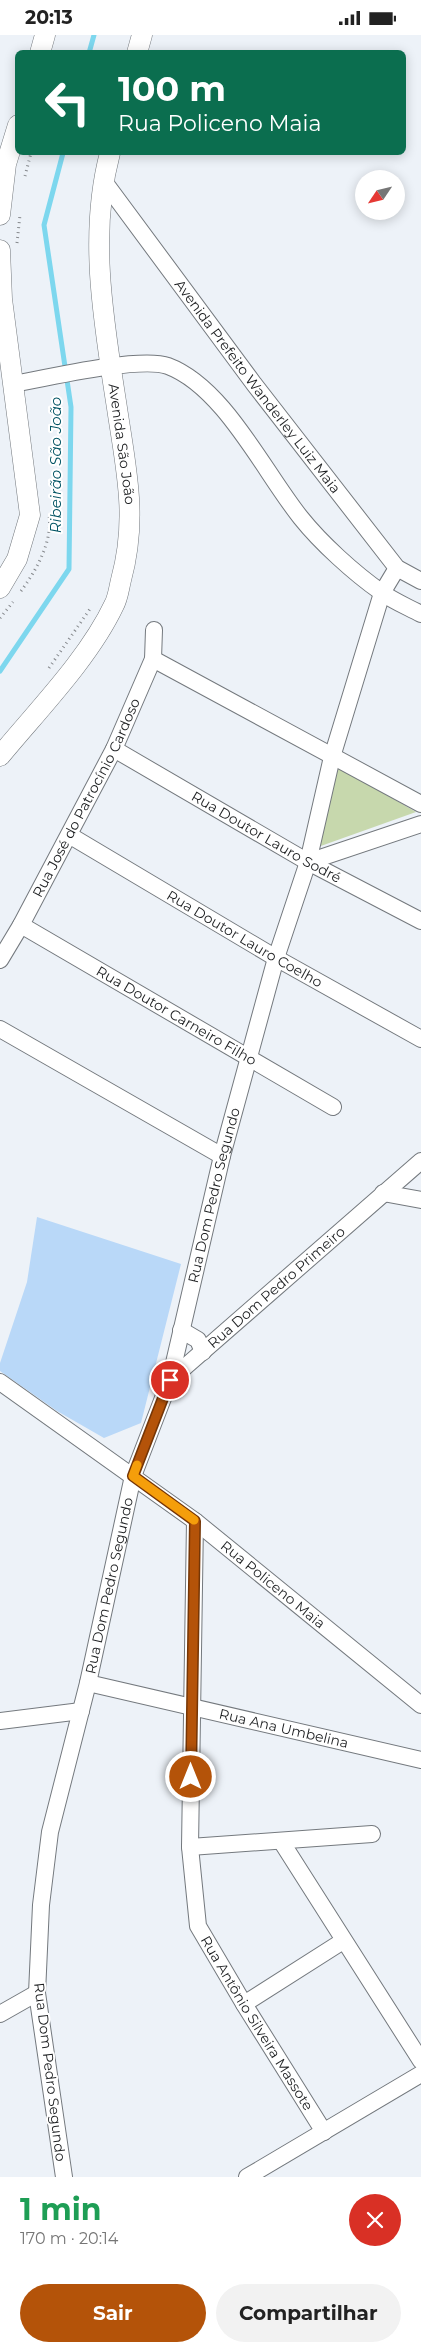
<!DOCTYPE html>
<html lang="pt">
<meta charset="utf-8">
<style>
:root{--surface:#fff;--page:#f2f2f2;--text:#222;--muted:#767676;--accent:#b45309}
body{margin:0;font-family:Montserrat,sans-serif;background:var(--page);color:var(--text);height:100vh;display:flex;flex-direction:column;font-size:19px;white-space:nowrap}
*{box-sizing:border-box;margin:0}
p{font-size:16px;color:var(--muted)}
.icon{flex:none;width:28px;height:28px;fill:none;stroke:currentColor;stroke-width:2;stroke-linecap:round;stroke-linejoin:round}
.map{position:relative;height:2142px;overflow:hidden}
.side{display:flex;flex-direction:column;background:var(--surface);flex:1}
.side>*{flex:none}
.banner{position:absolute;left:15px;top:15px;width:391px;height:105px;border-radius:8px;box-shadow:0 2px 12px #0003;background:#0b6e4f;color:#fff;overflow:hidden}
.needle{width:32px;rotate:235deg}
.buttons{position:absolute;left:355px;top:135px;display:grid;gap:10px}
.buttons a{display:grid;place-items:center;width:50px;height:50px;border-radius:50%;background:var(--surface);box-shadow:0 2px 12px #0003;font-size:25px}
.pin{position:absolute;display:grid;place-items:center;width:42px;height:42px;color:#fff;margin:-21px;border:2px solid #fff;border-radius:50%;box-shadow:0 1px 5px #0007}
.me{position:absolute;width:55px;margin:-28px;rotate:0deg;stroke-linejoin:round;filter:drop-shadow(0 0 4px #0008)}
.turn{display:flex;align-items:center;gap:18px;height:105px;padding:0 20px;font-size:22px}
.turn .icon{width:65px;height:65px;stroke-width:2.5}
.turn b{display:block;font-size:35px;line-height:42px}
.round{display:grid;place-items:center;flex:none;width:52px;height:52px;border-radius:26px;background:var(--page)}
.head{display:flex;align-items:center;justify-content:space-between;height:85px;padding:0 20px}
h1{font-size:30px;font-weight:700;line-height:38px;color:#1e9e55}
.cta{display:flex;gap:10px;margin-top:auto;padding:10px 20px}
.cta a{flex:1;height:58px;border-radius:30px;background:var(--accent);color:#fff;font-size:20px;font-weight:700;line-height:58px;text-align:center}
.cta a+a{background:var(--page);color:var(--text)}
.status{display:flex;justify-content:space-between;align-items:center;height:35px;padding:0 25px;background:var(--surface);direction:ltr}
.status svg{height:14px;fill:currentColor}
.map>svg:first-child{display:block}
</style>
<div class="status"><b>20:13</b><svg viewBox="0 0 49 12"><path d="M0 12V9h3v3zM5 12V6h3v6zM10 12V3h3v9zM15 12V0h3v12zM26 1h20v11H26zM47 4h2v5h-2z"/></svg></div>
<div class="map">
<svg width="421" height="2142" viewBox="0 0 421 2142">
<rect width="100%" height="100%" fill="#edf2f8"/>
<path fill="#c7d8ad" d="M338 732 416 777 318 812Z"/>
<g fill="none" stroke-linecap="round" stroke-linejoin="round">
<path stroke="#7dd7ee" stroke-width="5" d="M89 18 94 0
M0 636 69 534 71 372 44 190 63 118"/>
</g>
<path fill="#b9d8f8" d="M37 1182 181 1229 141 1388 104 1403 57 1376 0 1336V1328L27 1247Z"/>
<g fill="none" stroke-linecap="round" stroke-linejoin="round">
<defs>
<g id="minor">
<path id="s1" d="M103 145 254 349 397 533 421 546"/>
<path d="M14 349C46 343 140 321 168 331 224 352 264 437 301 483 321 508 354 538 381 557 393 566 408 572 421 579"/>
<path d="M153 624 421 769"/>
<path id="s2" d="M114 714 308 827 421 886"/>
<path id="s3" d="M69 800 276 923 421 1004"/>
<path d="M308 827 332 722 382 558 397 533"/>
<path id="s4" d="M21 890 333 1072"/>
<path id="s5" d="M0 925 21 890 114 714 153 624 154 595"/>
<path d="M0 994 222 1121"/>
<path d="M383 1158 421 1165"/>
<path d="M181 1295 198 1305 203 1317"/>
<path id="s6" d="M170 1345 421 1126"/>
<path id="s7" d="M0 1347 195 1486 421 1670"/>
<path id="s8" d="M195 1486 190 1812 198 1891 244 1969 324 2097"/>
<path id="s9" d="M88 1648 421 1725"/>
<path d="M0 1686 81 1676"/>
<path d="M281 1806 421 2026"/>
<path d="M190 1812 372 1799"/>
<path d="M244 1969 343 1906"/>
<path d="M0 1979 37 1958"/>
<path id="s10" d="M64 2142 37 1958 41 1870 50 1797 88 1648 133 1441 170 1345 222 1121 276 923 308 827 421 789"/>
<path d="M247 2142 421 2039"/>
</g>
<path id="major" d="M40 18 45 0
M137 18 142 0
M0 180 6 129 18 90
M0 215 2 264 30 480 17 524 0 553
M0 721C38 675 89 623 114 570 118 563 119 553 121 545 138 483 126 434 117 373 104 289 88 200 110 118"/>
</defs>
<use href="#minor" stroke="#74797e" stroke-width="18"/>
<use href="#major" stroke="#74797e" stroke-width="21"/>
<path stroke="#85888c" stroke-width="3" stroke-dasharray="1 4" stroke-linecap="butt" d="M25 141 31 118
M17 208 20 180
M21 556C36 536 53 506 49 480
M0 583 13 567
M49 633 90 574"/>
<use href="#minor" stroke="#fff" stroke-width="16"/>
<use href="#major" stroke="#fff" stroke-width="20"/>
</g>
<g fill="none" stroke-linecap="round" stroke-linejoin="round">
<defs>
<path id="route" d="M170 1345 133 1441 195 1486 191 1742"/>
</defs>
<use href="#route" stroke="#753606" stroke-width="12"/>
<use href="#route" stroke="#b45309" stroke-width="9"/>
<path stroke="#f59e0b" stroke-width="9" d="M137 1430 133 1441 194 1485"/>
</g>
<g text-anchor="middle" stroke-width="4" stroke-linejoin="round" paint-order="stroke">
<g font-size="14" fill="#1d1f21" stroke="#fff">
<text dy="5" stroke="none"><textPath href="#s1" startOffset="258">Avenida Prefeito Wanderley Luiz Maia</textPath></text>
<text transform="translate(122 409) rotate(82)" y="5">Avenida São João</text>
<text dy="5" stroke="none"><textPath href="#s5" startOffset="184">Rua José do Patrocínio Cardoso</textPath></text>
<text dy="5" stroke="none"><textPath href="#s2" startOffset="176">Rua Doutor Lauro Sodré</textPath></text>
<text dy="5" stroke="none"><textPath href="#s3" startOffset="204">Rua Doutor Lauro Coelho</textPath></text>
<text dy="5" stroke="none"><textPath href="#s4" startOffset="180">Rua Doutor Carneiro Filho</textPath></text>
<text dy="5" stroke="none"><textPath href="#s10" startOffset="1006">Rua Dom Pedro Segundo</textPath></text>
<text dy="5" stroke="none"><textPath href="#s6" startOffset="141">Rua Dom Pedro Primeiro</textPath></text>
<text dy="5" stroke="none"><textPath href="#s7" startOffset="340">Rua Policeno Maia</textPath></text>
<text dy="5" stroke="none"><textPath href="#s10" startOffset="601">Rua Dom Pedro Segundo</textPath></text>
<text dy="5" stroke="none"><textPath href="#s9" startOffset="201">Rua Ana Umbelina</textPath></text>
<text dy="5" stroke="none"><textPath href="#s8" startOffset="519">Rua Antônio Silveira Massote</textPath></text>
<text transform="translate(50 2037) rotate(83)" y="5">Rua Dom Pedro Segundo</text>
</g>
<g font-size="15" font-style="italic" fill="#005363" stroke="#fff">
<text transform="translate(56 430) rotate(-90)" y="5">Ribeirão São João</text>
</g>
</g>
</svg>
<div class="buttons">
<a><svg class="needle" viewBox="-14 -14 28 28"><path d="M0-13l5 13h-10z" fill="#e53935"/><path d="M0 13l5-13h-10z" fill="#767676"/></svg></a>
</div>
<div class="pin" style="left:170px;top:1345px;background:#d93025"><svg class="icon" aria-label="arrive" viewBox="0 0 24 24"><path d="M6 21V4h12l-3 4 3 4H6"/></svg></div>
<svg class="me" style="left:191px;top:1742px" viewBox="-20 -20 40 40"><circle r="17" fill="#b45309" stroke="#fff" stroke-width="3"/><path d="M0-11L8 9 0 5-8 9z" fill="#fff"/></svg>
<div class="banner">
<div class="turn"><svg class="icon" aria-label="left" viewBox="0 0 24 24"><path d="M17 20v-9H6M10 6l-5 5 5 5"/></svg><div><b>100 m</b>Rua Policeno Maia</div></div>
</div>
</div>
<section class="side">
<div class="head"><div><h1>1 min</h1><p>170 m · 20:14</p></div><a class="round" style="background:#d93025;color:#fff"><svg class="icon" aria-label="close" viewBox="0 0 24 24"><path d="M6 6l12 12M18 6L6 18"/></svg></a></div>
<div class="cta"><a>Sair</a><a>Compartilhar</a></div>
</section>
